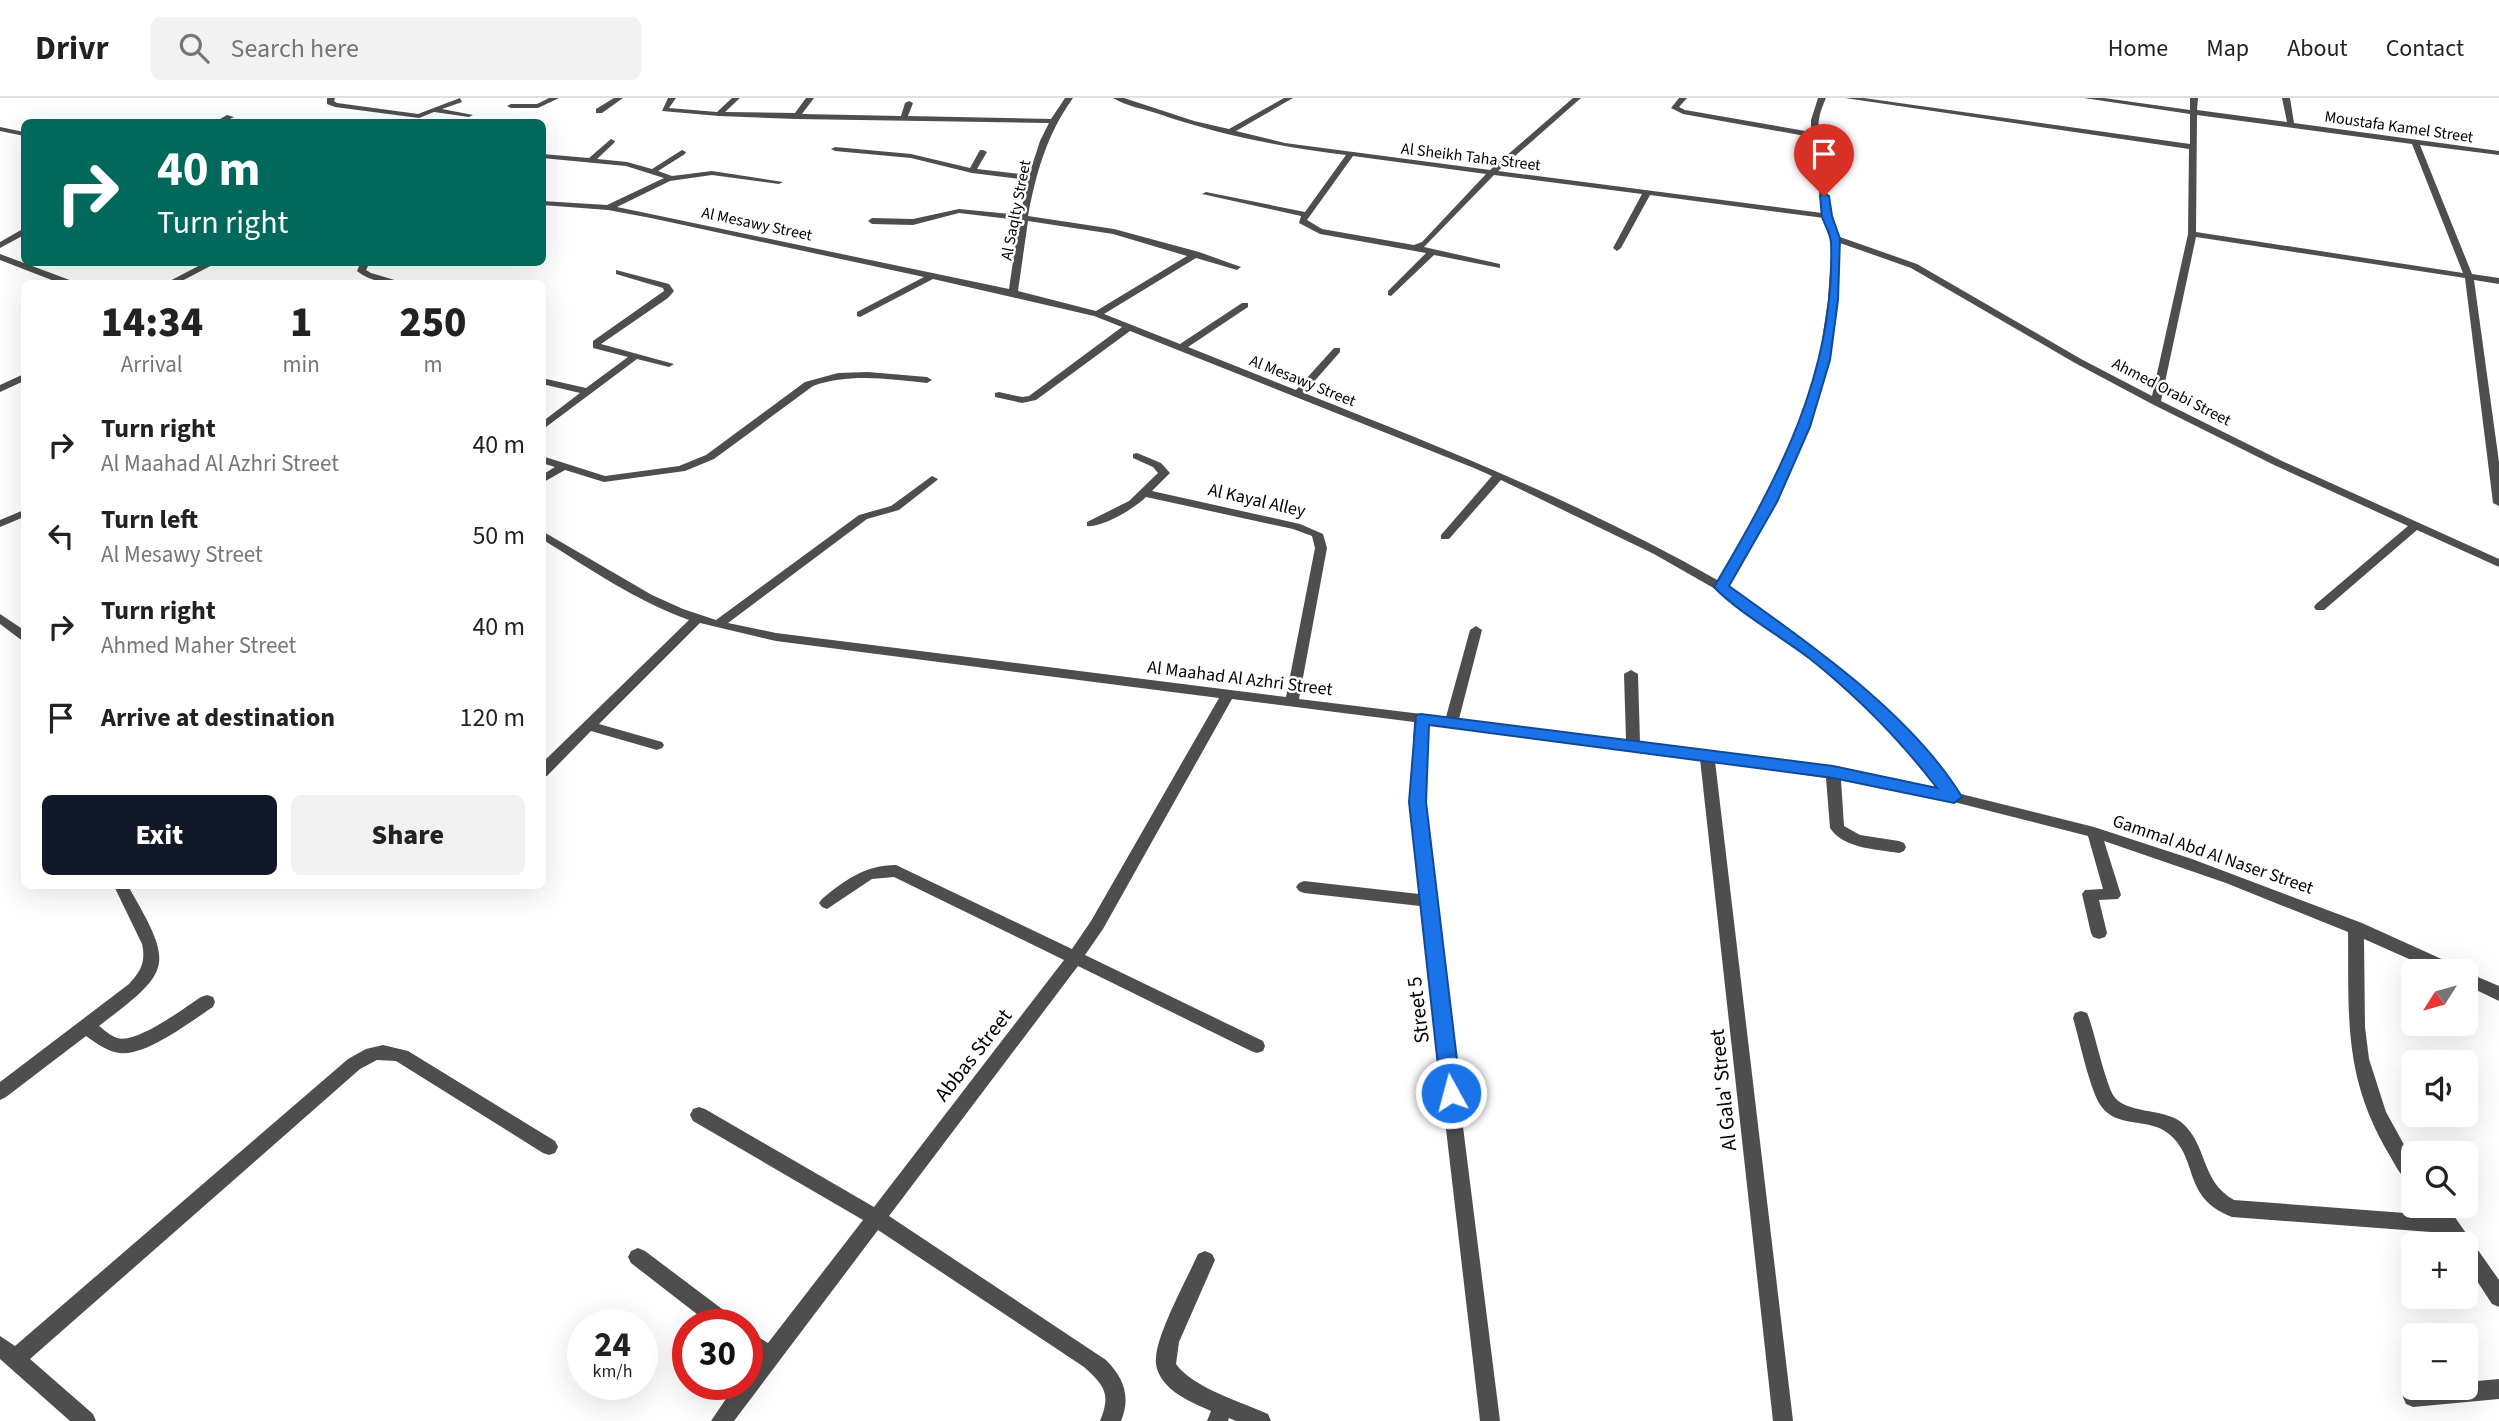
<!DOCTYPE html>
<meta charset="utf-8">
<style>
:root{--surface:#fff;--page:#f2f2f2;--text:#222;--muted:#767676;--line:#e0e0e0;--accent:#111827}
body{margin:0;font-family:"Source Sans 3",sans-serif;background:var(--page);color:var(--text);height:100vh;display:flex;flex-direction:column;font-size:26px;white-space:nowrap}
*{box-sizing:border-box;margin:0}
p{font-size:23px;color:var(--muted)}
.icon{flex:none;width:38px;height:38px;fill:none;stroke:currentColor;stroke-width:2;stroke-linecap:round;stroke-linejoin:round}
.map{position:relative;flex:1;overflow:hidden}
.sheet{position:absolute;left:21px;top:182px;width:525px;height:609px;display:flex;flex-direction:column;background:var(--surface);border-radius:10px;box-shadow:0 7px 28px #0002}
.sheet>*{flex:none}
.banner{position:absolute;left:21px;top:21px;width:525px;height:147px;border-radius:10px;box-shadow:0 7px 28px #0002;background:#00695c;color:#fff;overflow:hidden}
.needle{width:46px;rotate:233deg}
.buttons{position:absolute;left:2401px;top:861px;display:grid;gap:14px}
.buttons a{display:grid;place-items:center;width:77px;height:77px;border-radius:10px;background:var(--surface);box-shadow:0 7px 28px #0002;font-size:35px}
.speed{position:absolute;left:567px;top:1211px;display:flex;gap:14px;font-size:35px;font-weight:700;text-align:center}
.speed>*{display:grid;place-content:center;width:91px;height:91px;border-radius:50%;background:var(--surface);box-shadow:0 7px 28px #0002;line-height:1}
.speed small{font-size:18px;font-weight:400}
.speed .limit{border:10px solid #d22;background:#fff;color:#111}
.pin{position:absolute;display:grid;place-items:center;width:60px;height:60px;color:#fff;margin:-72px -30px;border-radius:50% 50% 50% 0;rotate:-45deg;box-shadow:0 0 7px #0007}
.pin .icon{rotate:45deg}
.me{position:absolute;width:77px;margin:-38px;rotate:353deg;stroke-linejoin:round;filter:drop-shadow(0 0 5px #0008)}
.turn{display:flex;align-items:center;gap:24px;height:147px;padding:0 21px;font-size:32px}
.turn .icon{width:91px;height:91px;stroke-width:2.5}
.turn b{display:block;font-size:49px;line-height:60px}
.eta{display:flex;justify-content:space-evenly;align-items:center;height:119px;text-align:center}
.eta b{font-size:42px;font-weight:800;line-height:49px}
.cta{display:flex;gap:14px;margin-top:auto;padding:14px 21px}
.cta a{flex:1;height:80px;border-radius:10px;background:var(--accent);color:#fff;font-size:28px;font-weight:800;line-height:80px;text-align:center}
.cta a+a{background:var(--page);color:var(--text)}
ul{padding:0;list-style:none}
li{display:flex;align-items:center;gap:21px;height:91px;padding:0 21px}
li div{flex:1}
li b{display:block;font-size:26px}
li em{font-style:normal}
header{display:flex;align-items:center;gap:42px;box-sizing:border-box;height:98px;padding:0 35px;background:var(--surface);border-bottom:2px solid var(--line)}
header strong{font-size:33px}
nav{display:flex;gap:38px;margin-inline-start:auto;font-size:24px}
.search{width:490px;height:63px;background:var(--page);display:flex;align-items:center;gap:18px;box-sizing:border-box;padding:0 24px;border-radius:10px;color:var(--muted);font-size:26px}
.map>svg:first-child{display:block}
</style>
<header>
<strong>Drivr</strong>
<div class="search"><svg class="icon" aria-label="search" viewBox="0 0 24 24"><circle cx="10" cy="10" r="6"/><path d="M15 15l6 6"/></svg>Search here</div>
<nav><a>Home</a><a>Map</a><a>About</a><a>Contact</a></nav>
</header>
<div class="map">
<svg width="2499" height="1323" viewBox="0 0 2499 1323">
<rect width="100%" height="100%" fill="#fff"/>
<g fill="none" stroke-linecap="round" stroke-linejoin="round">
<path fill="#4e4e4e" fill-rule="evenodd" d="M327 0H335L334 3 337 5 418 16 460 0 462 4 442 11 473 17 469 19 434 14 419 20 335 9 327 6Z
M549 0H559L538 10H511L507 8 511 6H537Z
M614 0H623L602 15H596V11Z
M668 0H676L669 10 717 14 732 0H740L725 14 795 15 806 0H814L802 16 901 18 905 5 909 3 913 5 908 18 1051 21 1065 0H1073C1047 36 1036 75 1028 118L1114 131 1199 154 1241 169 1237 172 1196 160 1104 216 1180 246 1242 205H1248V209L1188 249 1296 292 1334 250H1340V254L1304 295C1446 351 1586 407 1719 483L1765 404 1799 329 1819 262 1828 202 1832 141 1824 120 1650 97 1621 150 1617 153 1613 150 1642 96 1494 77 1424 149 1500 166V170L1434 157 1391 198 1388 197V193L1426 155 1320 136 1299 125 1301 118 1202 96 1206 94 1305 114 1346 57C1281 49 1220 37 1159 16 1144 11 1126 8 1113 0H1124L1194 23 1229 31 1284 0H1293L1236 33 1285 45 1490 72 1573 0H1581L1498 73 1822 115 1811 39 1683 16 1671 10 1679 0H1687L1679 9 1685 12 1811 34V22L1818 0H1826C1823 7 1820 14 1819 21 1815 45 1830 116 1840 139L1917 166 2081 261 2152 298 2188 136 2189 51 1845 0H1864L2190 46V16L2084 0H2104L2190 12V0H2198L2197 12 2287 24 2282 0H2290L2294 25 2499 53V57L2420 47 2472 176 2499 180V186L2474 182 2499 364V408L2493 405 2465 180 2196 139 2161 303 2282 363 2499 461V469L2417 432 2324 512H2316L2314 509 2316 506 2408 428 2274 367 2152 306 2075 265 1911 170 1840 145 1838 202 1829 262 1809 329 1777 404 1728 488 1821 555 1914 639 1957 695 2094 729 2192 761 2362 825 2457 868 2459 873H2436L2364 841 2365 929 2369 961 2386 1014 2413 1063V1086C2402 1082 2396 1068 2390 1058 2343 979 2349 921 2348 834L2226 785 2104 743 2121 797 2118 801 2099 802 2107 835 2105 839 2099 841 2093 839 2091 835 2082 796 2085 792 2103 791 2088 738 1954 704 1841 682 1844 728 1860 737 1899 743 1904 745 1906 749 1904 753 1899 755C1876 751 1844 751 1830 730L1826 680 1715 663 1793 1323H1773L1700 661 1428 626 1425 704 1428 750 1500 1323H1480L1420 808 1304 795 1299 793 1296 789 1299 785 1304 783 1419 796 1411 704 1414 624 1232 601 1103 831 1085 857 1263 943 1265 948 1263 953 1257 955 1251 953 1078 868 889 1118 1106 1262C1124 1280 1131 1299 1121 1323H1100C1111 1296 1105 1288 1084 1269L878 1132 734 1323H711L736 1286H747V1272L756 1261 747 1255V1232L768 1245 863 1122 693 1023 690 1017 693 1011 699 1009 705 1011 874 1109 1064 862 894 779 872 781 827 811 822 809 819 805 822 801C845 782 865 767 896 767L1072 851 1091 823 1219 600 776 543 700 525 599 626 662 644 664 647 662 650 657 652 591 633 547 678 542 679V665L689 522C636 503 590 471 542 441V433L652 497 683 511 716 522 859 417 891 408 932 378 938 381 936 383 899 412 867 421 728 525 776 535 1286 599 1315 450 1312 438 1293 431 1146 399C1135 410 1102 430 1087 428V424L1129 403 1158 375 1153 369 1133 360V356L1137 355 1161 365 1170 375 1152 393 1300 426 1323 436 1327 450 1299 601 1446 619 1470 532 1476 528 1482 532 1459 621 1626 642 1624 576 1631 572 1638 576 1640 644 1829 670 1833 669 1839 672 1939 691 1904 645 1811 561 1717 492 1654 456 1501 382 1449 441H1441V437L1492 378 1474 370 1130 233 1036 302 1022 305 995 299V295L999 294 1022 299 1029 298 1122 229 1094 218 933 181 860 219 857 218V214L924 179 651 120 608 112 542 107V103L607 107 664 80 626 68 542 60V56L589 60 611 41 615 43 614 45 597 61 627 64 652 71 682 52 686 54 685 56 658 73 672 78 712 73 783 84 779 86 712 77 670 83 617 109 1009 191 1019 122 959 115 913 127 872 126 868 123 872 120 913 121 959 111 1020 117 1028 82 972 75 911 60 835 53 831 51 835 49 911 56 970 70 980 52H983L987 54 977 71 1029 77 1040 43 1049 25 796 21 719 18 662 13ZM2197 17 2412 46 2463 175 2196 134ZM1353 58 1486 76 1422 144 1414 147 1322 131 1307 122ZM1028 123 1113 136 1187 158 1096 213 1018 193Z
M227 17 234 19 224 24H215Z
M0 29 24 34V38L0 33Z
M21 132H24V137L0 150V144Z
M0 156 75 184 76 186H62L0 162Z
M206 164H218L176 186H164Z
M361 164H370L366 172 371 175 408 186C391 186 370 184 357 173Z
M616 172 669 186 674 193 668 200 601 246 674 266 669 269 637 261 542 332V324L580 295 542 286V280L586 290 628 259 593 250V243L664 193 663 190 616 176Z
M868 274 927 279 932 282 927 285C888 281 850 275 813 288L714 361 685 373 604 384 565 372 542 385V377L555 369 542 365V358L605 378 679 368 706 357 805 284 838 275Z
M24 276V283L0 294V287Z
M24 412V419L0 429V422Z
M0 516 24 532V542L20 541 0 526Z
M114 788H128C175 869 172 872 99 928 104 932 111 938 117 940 137 946 184 910 201 899L207 897 213 899 215 904 213 909C191 923 147 958 120 955 108 954 96 945 86 938L6 999 0 1002V984L129 886C141 873 146 864 142 846Z
M2466 874 2499 888V903L2466 887Z
M2081 913 2087 915 2089 920C2096 941 2104 979 2113 997 2124 1016 2163 1010 2181 1024 2208 1046 2200 1083 2234 1102L2431 1117 2427 1108H2447L2499 1182V1209L2492 1206 2466 1166V1146H2452L2444 1135 2232 1119C2181 1099 2200 1062 2169 1036 2149 1019 2117 1031 2101 1008 2090 993 2079 940 2073 920L2075 915Z
M383 947 408 953 555 1043 558 1049 555 1055 549 1057 543 1055 396 963 377 962 360 971 30 1261 93 1316 96 1323H70L0 1261V1238L15 1248 348 961 366 951Z
M638 1150 645 1153 734 1220 737 1227H711L631 1165 628 1159 631 1153Z
M1205 1153 1212 1156 1215 1162 1179 1244 1176 1266C1193 1290 1242 1304 1268 1316L1271 1323H1236L1229 1320 1228 1323H1207L1211 1313C1195 1306 1176 1298 1165 1285 1159 1278 1155 1269 1156 1260 1157 1235 1187 1181 1198 1156Z
M2499 1281V1301L2413 1309 2406 1306 2403 1299 2406 1292 2413 1289 2466 1290V1284Z"/>
</g>
<path fill="#1a73e8" stroke="#114b97" stroke-width="2" d="M1824 95 1829 98 1832 118 1840 141 1838 202 1830 262 1810 329 1777 404 1729 488C1807 544 1911 615 1962 699L1954 705 1833 680 1429 627 1426 704 1461 995 1458 1001 1451 1003 1444 1001 1441 995 1409 704 1416 617 1421 616 1833 668 1937 690C1900 642 1857 598 1809 560 1783 540 1735 512 1714 489 1778 381 1836 274 1831 144 1830 135 1825 127 1822 119 1821 112 1821 105 1820 98Z"/>
<g text-anchor="middle" stroke-width="5" stroke-linejoin="round" paint-order="stroke">
<g font-size="16" fill="#000" stroke="#fff">
<text transform="translate(2399 28) rotate(8)" y="6">Moustafa Kamel Street</text>
<text transform="translate(1471 58) rotate(7)" y="6">Al Sheikh Taha Street</text>
<text transform="translate(1015 112) rotate(-79)" y="6">Al Saqlty Street</text>
<text transform="translate(757 125) rotate(12)" y="6">Al Mesawy Street</text>
<text transform="translate(1303 282) rotate(22)" y="6">Al Mesawy Street</text>
<text transform="translate(2172 293) rotate(27)" y="6">Ahmed Orabi Street</text>
</g>
<g font-size="18" fill="#000" stroke="#fff">
<text transform="translate(1257 402) rotate(13)" y="6">Al Kayal Alley</text>
<text transform="translate(1240 580) rotate(7)" y="6">Al Maahad Al Azhri Street</text>
<text transform="translate(2213 756) rotate(19)" y="6">Gammal Abd Al Naser Street</text>
</g>
<g font-size="21" fill="#000" stroke="#fff">
<text transform="translate(1418 912) rotate(-97)" y="7">Street 5</text>
<text transform="translate(973 957) rotate(-52)" y="7">Abbas Street</text>
<text transform="translate(1723 992) rotate(-96)" y="7">Al Gala' Street</text>
</g>
</g>
</svg>
<div class="buttons">
<a><svg class="needle" viewBox="-14 -14 28 28"><path d="M0-13l5 13h-10z" fill="#e53935"/><path d="M0 13l5-13h-10z" fill="#767676"/></svg></a>
<a><svg class="icon" aria-label="sound" viewBox="0 0 24 24"><path d="M4 9h4l5-4v14l-5-4H4zM17 9q2 3 0 6"/></svg></a>
<a><svg class="icon" aria-label="search" viewBox="0 0 24 24"><circle cx="10" cy="10" r="6"/><path d="M15 15l6 6"/></svg></a>
<a>+</a>
<a>−</a>
</div>
<div class="speed"><div>24<small>km/h</small></div><div class="limit">30</div></div>
<div class="pin" style="left:1824px;top:98px;background:#d93025"><svg class="icon" aria-label="arrive" viewBox="0 0 24 24"><path d="M6 21V4h12l-3 4 3 4H6"/></svg></div>
<svg class="me" style="left:1451px;top:995px" viewBox="-20 -20 40 40"><circle r="17" fill="#1a73e8" stroke="#fff" stroke-width="3"/><path d="M0-11L8 9 0 5-8 9z" fill="#fff"/></svg>
<div class="banner">
<div class="turn"><svg class="icon" aria-label="right" viewBox="0 0 24 24"><path d="M7 20v-9h11M14 6l5 5-5 5"/></svg><div><b>40 m</b>Turn right</div></div>
</div>
<section class="sheet">
<div class="eta">
<div><b>14:34</b><p>Arrival</p></div>
<div><b>1</b><p>min</p></div>
<div><b>250</b><p>m</p></div>
</div>
<ul>
<li><svg class="icon" aria-label="right" viewBox="0 0 24 24"><path d="M7 20v-9h11M14 6l5 5-5 5"/></svg><div><b>Turn right</b><p>Al Maahad Al Azhri Street</p></div><em>40 m</em></li>
<li><svg class="icon" aria-label="left" viewBox="0 0 24 24"><path d="M17 20v-9H6M10 6l-5 5 5 5"/></svg><div><b>Turn left</b><p>Al Mesawy Street</p></div><em>50 m</em></li>
<li><svg class="icon" aria-label="right" viewBox="0 0 24 24"><path d="M7 20v-9h11M14 6l5 5-5 5"/></svg><div><b>Turn right</b><p>Ahmed Maher Street</p></div><em>40 m</em></li>
<li><svg class="icon" aria-label="arrive" viewBox="0 0 24 24"><path d="M6 21V4h12l-3 4 3 4H6"/></svg><div><b>Arrive at destination</b></div><em>120 m</em></li>
</ul>
<div class="cta"><a>Exit</a><a>Share</a></div>
</section>
</div>
